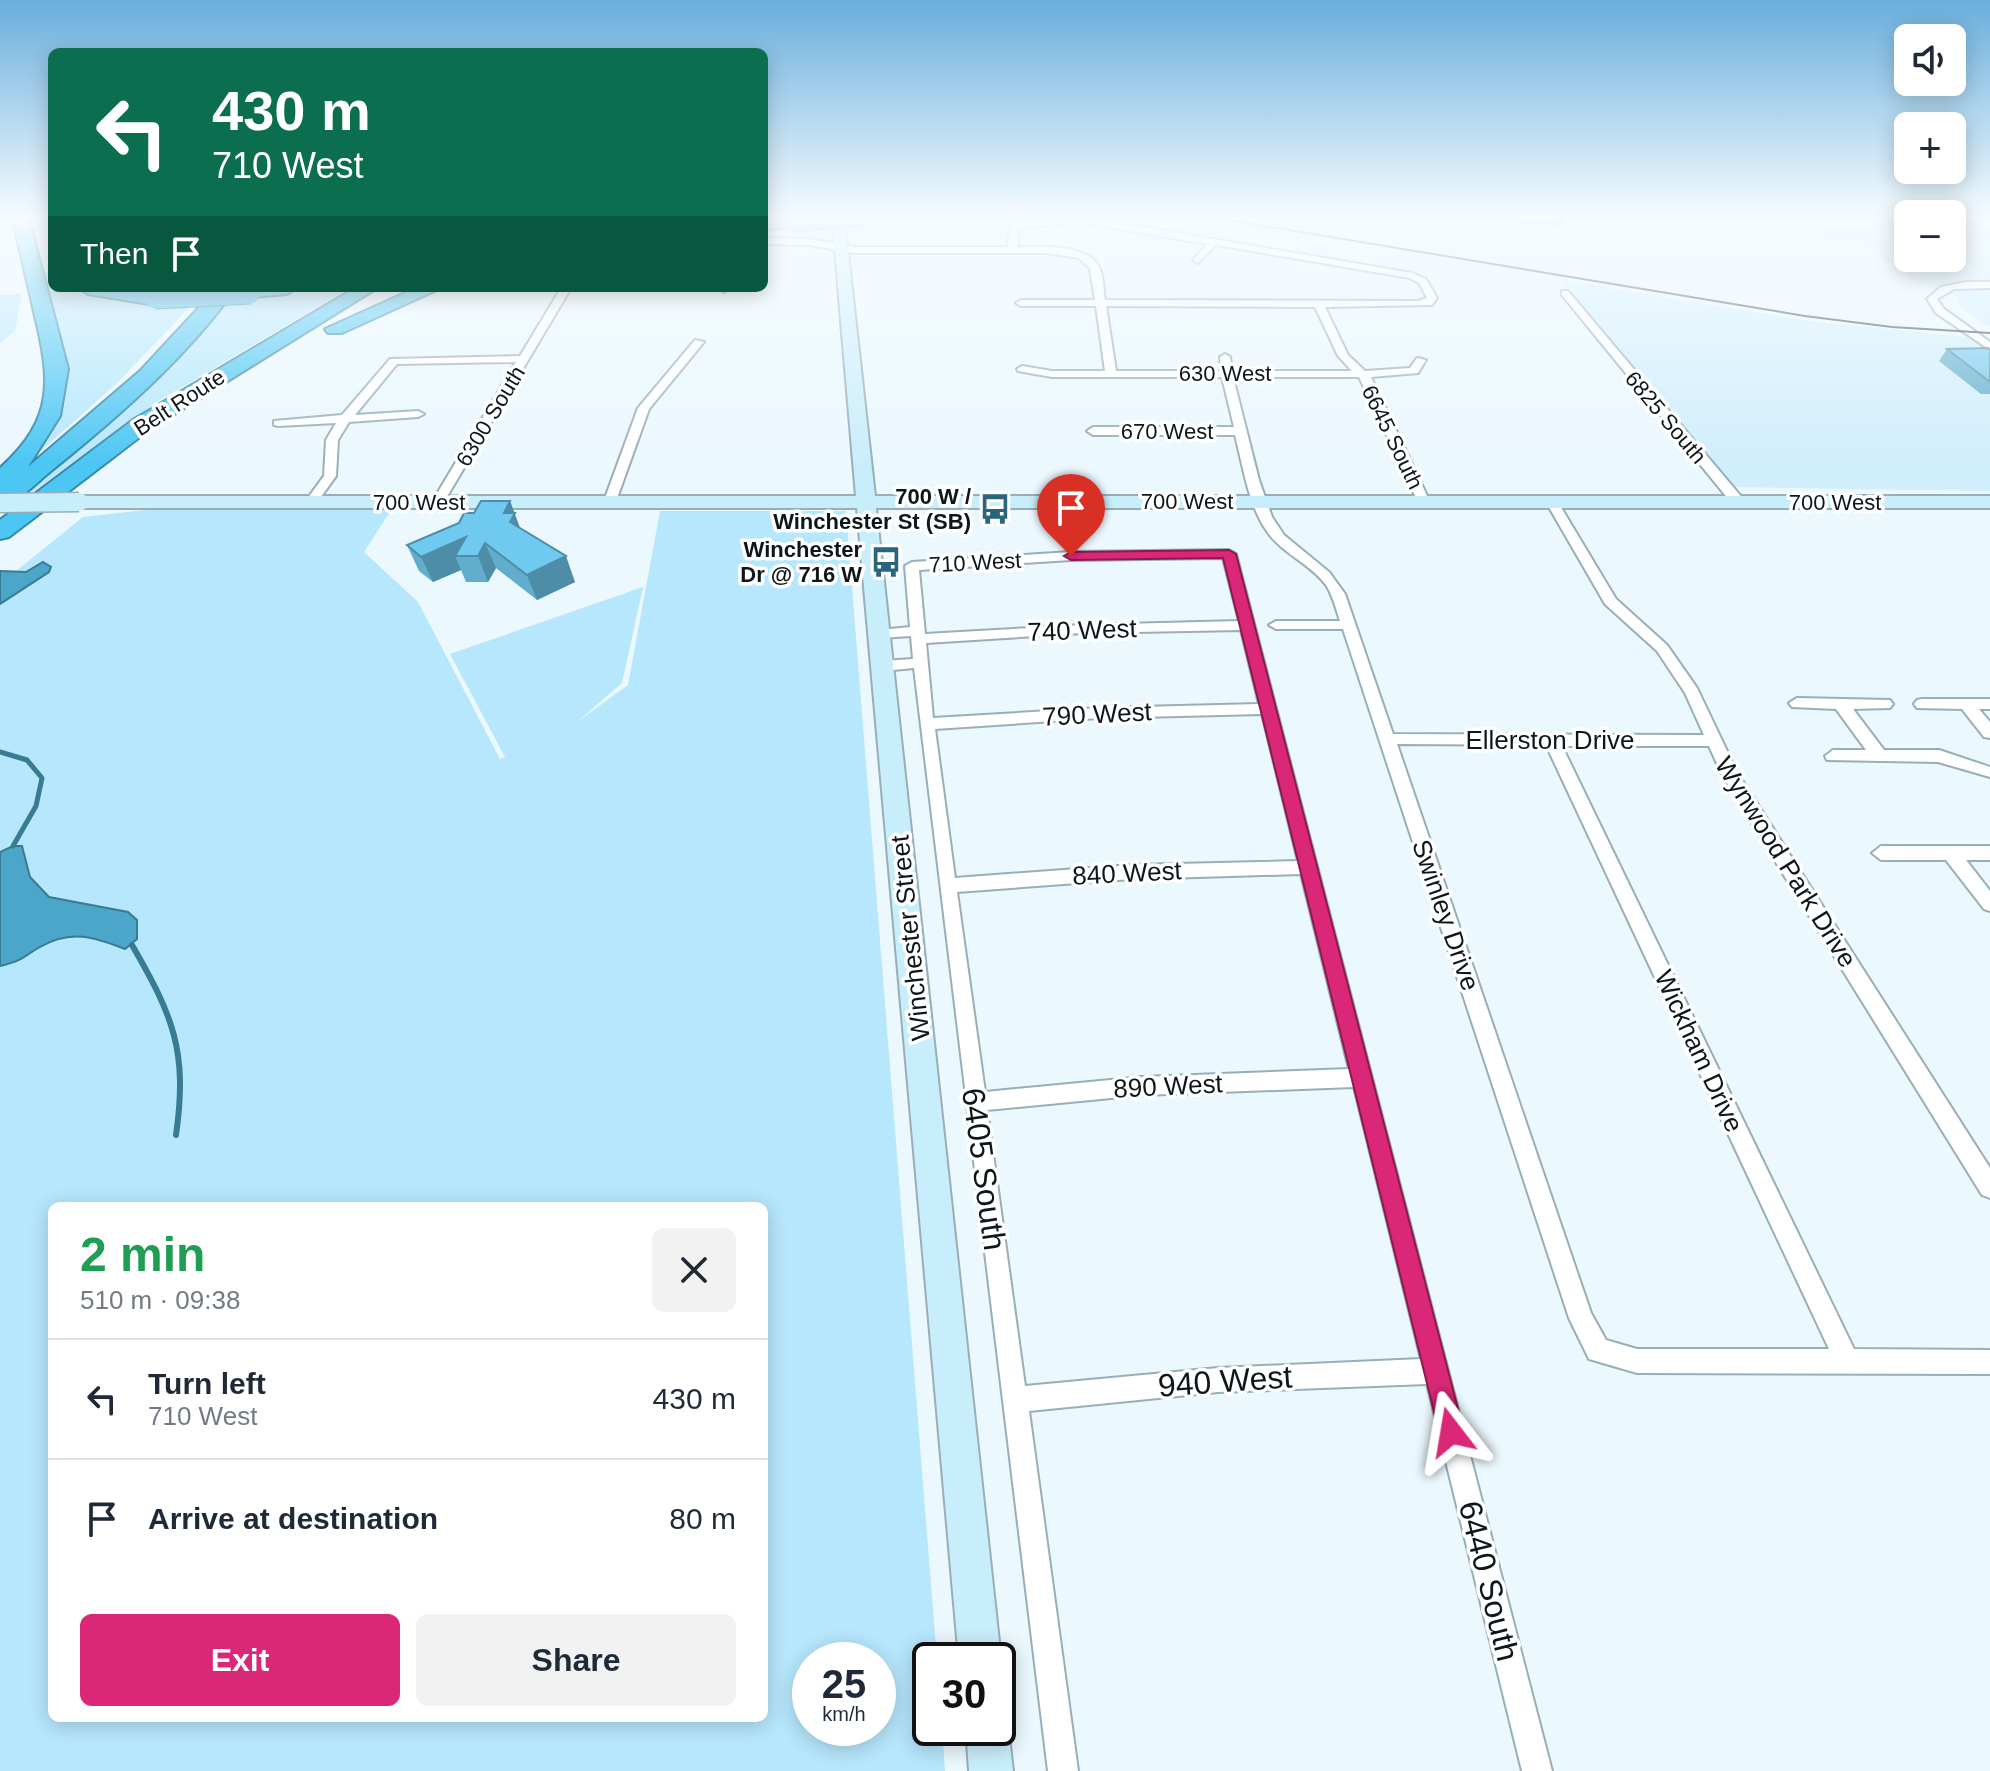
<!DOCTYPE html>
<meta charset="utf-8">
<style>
:root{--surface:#fff;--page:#f2f2f3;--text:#1f2937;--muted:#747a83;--line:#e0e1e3;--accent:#db2777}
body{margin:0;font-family:Arial,sans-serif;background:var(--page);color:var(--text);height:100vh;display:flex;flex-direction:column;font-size:30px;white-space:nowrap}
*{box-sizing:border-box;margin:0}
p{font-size:26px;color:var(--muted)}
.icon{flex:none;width:44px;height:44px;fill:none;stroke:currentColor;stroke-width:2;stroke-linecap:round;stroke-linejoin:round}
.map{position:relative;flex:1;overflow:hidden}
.panel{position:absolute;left:48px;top:1202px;width:720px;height:520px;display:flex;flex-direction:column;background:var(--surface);border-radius:12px;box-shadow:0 4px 20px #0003}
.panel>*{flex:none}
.hud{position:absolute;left:48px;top:48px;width:720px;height:244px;border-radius:12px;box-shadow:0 4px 20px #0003;background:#0b6e4f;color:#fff;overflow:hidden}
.tools{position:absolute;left:1894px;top:24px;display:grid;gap:16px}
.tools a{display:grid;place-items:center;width:72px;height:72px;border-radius:12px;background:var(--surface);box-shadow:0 4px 20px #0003;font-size:40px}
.speed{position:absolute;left:792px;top:1642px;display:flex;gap:16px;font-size:40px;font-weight:700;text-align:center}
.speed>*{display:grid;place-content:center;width:104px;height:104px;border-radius:50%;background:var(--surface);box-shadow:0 4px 20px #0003;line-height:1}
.speed small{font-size:20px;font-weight:400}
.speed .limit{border:4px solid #111;border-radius:12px;background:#fff;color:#111}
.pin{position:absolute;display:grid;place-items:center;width:68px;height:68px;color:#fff;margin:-82px -34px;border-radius:50% 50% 50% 0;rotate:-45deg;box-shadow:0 0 8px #0007}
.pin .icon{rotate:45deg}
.me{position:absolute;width:88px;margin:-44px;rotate:346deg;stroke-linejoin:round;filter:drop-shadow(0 0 6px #0008)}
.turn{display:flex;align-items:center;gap:28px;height:168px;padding:0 32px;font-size:36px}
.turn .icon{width:104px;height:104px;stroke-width:2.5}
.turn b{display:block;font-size:56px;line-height:68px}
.then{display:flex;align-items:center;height:76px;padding:0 32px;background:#0003;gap:16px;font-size:30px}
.round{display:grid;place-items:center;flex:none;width:84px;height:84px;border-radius:12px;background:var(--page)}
.head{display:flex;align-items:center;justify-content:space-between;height:136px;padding:0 32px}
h1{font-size:48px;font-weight:700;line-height:60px;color:#1e9e55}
.button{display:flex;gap:16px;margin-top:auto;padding:16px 32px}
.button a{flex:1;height:92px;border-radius:12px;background:var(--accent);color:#fff;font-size:32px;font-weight:700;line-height:92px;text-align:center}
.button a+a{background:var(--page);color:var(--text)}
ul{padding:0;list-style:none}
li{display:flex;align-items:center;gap:24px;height:120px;padding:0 32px;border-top:2px solid var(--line)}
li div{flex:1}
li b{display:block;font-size:30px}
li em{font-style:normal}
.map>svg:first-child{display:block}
</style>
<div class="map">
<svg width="1990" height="1771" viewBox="0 0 1990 1771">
<rect width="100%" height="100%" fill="#ebf8fe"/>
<path fill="#d0eefc" d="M1618 216H1908V258H1952V216H1990V327L1961 308 1956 297 1913 280 1861 240 1827 238 1811 225 1741 220 1623 221Z
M1561 280 1814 322 1969 337 1990 353V491L1735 487 1633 370Z"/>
<path fill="#b6e7fd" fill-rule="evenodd" d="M48 272 52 276V288H70L128 302 181 307 194 303 116 384 42 450 38 449 61 410 66 381 42 273Z
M308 288H349L155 403 27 496H17C92 438 171 383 223 301Z
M0 294H22L15 331 0 343Z
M145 510H391L364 552 418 602 500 759 505 757 450 654 643 587 622 683 577 722 628 685 660 511H846L937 1660H930V1728H942L945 1771H0V584L83 517ZM52 1206H764V1718H52ZM810 1660H878V1728H810Z"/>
<path fill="#4ba6c9" stroke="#397b94" stroke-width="2" d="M43 562 51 567 49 572 0 604V571L26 572Z
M13 846H22L30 877 49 897 128 912 137 920V939L125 949C94 937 71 929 40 947 21 958 22 961 0 966V852Z"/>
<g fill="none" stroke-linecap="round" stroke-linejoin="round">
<path stroke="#397b94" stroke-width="5" d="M0 752 27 760 42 778 36 806 13 846"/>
<path stroke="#397b94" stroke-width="6" d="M132 945C173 1016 188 1051 176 1135"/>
<defs>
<path id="street" d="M1079 216 1412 273 1426 279 1437 298 1432 305 1325 307 1348 355 1365 371 1410 368 1417 358 1426 360 1418 373 1371 377 1430 502 1424 506 1418 502 1359 377H1233L1259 480 1272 517 1284 535 1329 572 1345 594 1393 734 1704 735 1685 693 1657 651 1605 604 1546 502 1556 499 1616 599 1667 645 1697 688 1737 772 1990 1168V1198L1982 1195 1723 777 1709 746H1562L1854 1349 1990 1350V1374L1637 1373 1589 1359 1569 1318 1343 629H1276L1269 625 1276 621H1340C1336 609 1333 596 1326 585 1310 563 1282 554 1266 530 1248 503 1243 466 1235 435H1093L1087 431 1093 427H1234L1222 377H1052L1018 371 1017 369 1022 366 1052 371H1105L1096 306H1021L1016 303 1021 300H1095L1090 269 1079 258 1047 253H854L809 245 764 244V238L809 239 854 247H1008L1009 231 1015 224ZM1079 222 1207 244 1193 260 1198 263 1216 245 1410 278 1419 283 1427 298 1418 301 1105 300C1103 291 1104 277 1100 269 1089 243 1040 247 1018 247V232L1021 228ZM1106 306 1315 307 1338 356 1352 371H1232L1230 357 1225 354 1220 357 1221 371H1116ZM1397 744 1546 745 1829 1349H1637L1606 1340 1591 1313Z
M1966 282H1990V288L1954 289 1937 299 1944 309 1990 342V350L1936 313 1927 299 1941 287Z
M561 288H571L442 505 432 502 516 362 397 364 355 415 418 411 424 414 418 417 349 422 338 440 336 476 315 505H307L305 502 324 476 326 440 336 423 278 426 274 425V421L342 415 390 359 520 356Z
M730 288 724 292 719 289 720 288Z
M1562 291H1568L1744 500V506H1734L1562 295Z
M695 340 704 342 649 409 616 501 606 504 604 501 638 408Z
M1229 550 1236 554 1552 1771H1522L1427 1384 1218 1392 1029 1411 1078 1771H1048L914 668 883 671 876 666 883 661 913 659 911 636 880 638 873 634 880 630 910 627 905 566 912 562 1071 552ZM1223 558 1239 621 1083 625 925 634 919 570 1071 560ZM1241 630 1259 704 1099 708 933 718 926 643 1083 633ZM1262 714 1298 861 1132 865 955 878 935 729 1099 718ZM1301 874 1349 1069 1142 1077 985 1092 957 892 1132 879ZM1354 1087 1421 1359 1218 1368 1025 1386 987 1110 1142 1095Z
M1797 698 1890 700 1893 704 1890 708 1853 709 1884 750H1939L1990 767V777L1938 762 1827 760 1825 756 1833 750H1866L1836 709 1792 707 1789 703Z
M1922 699H1990V709H1979L1990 722V738L1984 737 1962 709 1917 708 1914 704 1917 700Z
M1881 846H1990V860H1966L1990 891V911L1984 909 1946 860H1881L1872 853Z"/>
<path id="secondary" d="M832 216H844L875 496H1990V508H876L1001 1660 998 1667V1660H959L857 508H79L70 502 79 496H856Z
M998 1711 1008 1728 1013 1771H969L966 1728H998Z"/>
<path id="highway" d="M12 216H28L68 369 60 416 28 467 140 371 217 288H236C186 358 118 417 51 471 36 483 19 502 0 506V468C56 418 50 378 34 312 27 280 19 248 12 216Z
M795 217 801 218V226L764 230V220Z
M79 288H122L162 295 164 299 155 305 88 294Z
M250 288H296L287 294 243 298V290Z
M355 288H377L149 430 9 537 0 539V520L133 420Z
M416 288H441L342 333H328L325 329Z"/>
</defs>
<use href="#street" stroke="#99aeb7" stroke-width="4"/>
<use href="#secondary" stroke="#99aeb7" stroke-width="4"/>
<use href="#highway" stroke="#3788a7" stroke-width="4"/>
<use href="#street" fill="#fff" fill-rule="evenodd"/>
<use href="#secondary" fill="#c9eefb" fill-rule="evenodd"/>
<use href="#highway" fill="#4cc6f3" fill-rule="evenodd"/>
<path stroke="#3d4548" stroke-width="2" d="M1205 216 1805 316 1892 327 1990 333"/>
<defs>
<path id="secondary-bridge" d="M0 503 79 502"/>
<path id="highway-bridge" d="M795 222 864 216
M155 299 250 294"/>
</defs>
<use href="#secondary-bridge" stroke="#99aeb7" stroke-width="21" stroke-linecap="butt"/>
<use href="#highway-bridge" stroke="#3788a7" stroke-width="21" stroke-linecap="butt"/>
<use href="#secondary-bridge" stroke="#c9eefb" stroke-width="18"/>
<use href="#highway-bridge" stroke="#4cc6f3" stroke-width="19"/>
</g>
<path fill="#60adcd" d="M1430 216H1566L1562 226 1430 218Z
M1947 349 1990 350V394H1981L1939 361Z
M510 501 520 528 575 582 537 600 496 568 488 582H466L461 570 433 582 419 571 407 545 459 523 474 513Z"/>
<path fill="#4e8da7" d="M510 501 524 539 504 513Z
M466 537 455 556 461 570 433 582 421 557Z
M485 543 496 568 488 582 478 556Z
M566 556 575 582 537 600 527 575Z"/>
<path fill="#70c9ee" stroke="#4e8da7" stroke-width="2" d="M1988 348 1990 350V382L1947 349Z
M481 501H510L504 513H515L510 522 566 556 527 575 485 543 478 556H455L466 537 421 557 407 545 459 523 464 513H474Z"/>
<linearGradient id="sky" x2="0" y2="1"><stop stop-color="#69aedc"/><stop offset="0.47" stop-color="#f6fcff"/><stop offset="1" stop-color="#f6fcff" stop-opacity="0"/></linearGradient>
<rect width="1990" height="464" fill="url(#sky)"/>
<path fill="#db2777" stroke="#8e194d" stroke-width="2" d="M1229 550 1236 554 1464 1432 1461 1441 1451 1445 1442 1441 1439 1432 1223 558 1071 560 1064 556 1071 552Z"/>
<defs>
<symbol id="bus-bare" viewBox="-9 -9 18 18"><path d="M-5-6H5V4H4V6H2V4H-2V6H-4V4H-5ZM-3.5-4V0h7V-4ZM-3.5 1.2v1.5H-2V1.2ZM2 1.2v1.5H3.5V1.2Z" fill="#29657c" stroke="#fff" stroke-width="2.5" paint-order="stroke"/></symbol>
</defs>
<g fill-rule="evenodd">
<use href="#bus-bare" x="973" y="487" width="44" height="44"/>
<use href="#bus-bare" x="864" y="540" width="44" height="44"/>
</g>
<g text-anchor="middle" stroke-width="7" stroke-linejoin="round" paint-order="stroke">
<g font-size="22" fill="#0f1619" stroke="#fff">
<text x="1225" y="381">630 West</text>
<text transform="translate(179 402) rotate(-33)" y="8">Belt Route</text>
<text transform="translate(490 416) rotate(-59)" y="8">6300 South</text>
<text transform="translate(1666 417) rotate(50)" y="8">6825 South</text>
<text x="1167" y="439">670 West</text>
<text transform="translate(1393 437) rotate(64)" y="8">6645 South</text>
<text x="1187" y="509">700 West</text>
<text x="419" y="510">700 West</text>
<text x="1835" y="510">700 West</text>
<text transform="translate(975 562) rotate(-3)" y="8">710 West</text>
</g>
<g font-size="22" font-weight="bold" fill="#0f1619" stroke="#fff" text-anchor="end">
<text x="971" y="504">700 W /<tspan x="971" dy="25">Winchester St (SB)</tspan></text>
<text x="862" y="557">Winchester<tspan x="862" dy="25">Dr @ 716 W</tspan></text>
</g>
<g font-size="26" fill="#0f1619" stroke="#fff">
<text transform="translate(1082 630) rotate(-2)" y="9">740 West</text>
<text transform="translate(1097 714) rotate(-3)" y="9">790 West</text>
<text x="1550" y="749">Ellerston Drive</text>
<text transform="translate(1786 862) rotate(58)" y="9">Wynwood Park Drive</text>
<text transform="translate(1127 873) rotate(-3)" y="9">840 West</text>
<text transform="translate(1446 915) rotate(71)" y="9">Swinley Drive</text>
<text transform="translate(910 938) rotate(-96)" y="9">Winchester Street</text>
<text transform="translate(1699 1051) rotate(65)" y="9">Wickham Drive</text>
<text transform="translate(1168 1086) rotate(-3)" y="9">890 West</text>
</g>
<g font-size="32" fill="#0f1619" stroke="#fff">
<text transform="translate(984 1169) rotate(82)" y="11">6405 South</text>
<text transform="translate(1225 1381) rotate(-4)" y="11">940 West</text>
<text transform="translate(1489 1581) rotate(76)" y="11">6440 South</text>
</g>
</g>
</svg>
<div class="tools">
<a><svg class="icon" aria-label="sound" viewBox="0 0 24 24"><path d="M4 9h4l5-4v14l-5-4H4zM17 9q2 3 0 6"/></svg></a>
<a>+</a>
<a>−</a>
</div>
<div class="speed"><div>25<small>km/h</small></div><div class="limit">30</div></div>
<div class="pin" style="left:1071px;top:556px;background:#d93025"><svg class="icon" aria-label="arrive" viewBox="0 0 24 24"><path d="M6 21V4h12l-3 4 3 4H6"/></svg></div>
<svg class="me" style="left:1451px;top:1432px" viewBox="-20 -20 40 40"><path d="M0-17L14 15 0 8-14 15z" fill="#db2777" stroke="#fff" stroke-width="4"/></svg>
<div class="hud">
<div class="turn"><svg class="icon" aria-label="left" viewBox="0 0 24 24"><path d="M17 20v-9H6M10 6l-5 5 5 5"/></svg><div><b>430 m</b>710 West</div></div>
<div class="then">Then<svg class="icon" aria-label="arrive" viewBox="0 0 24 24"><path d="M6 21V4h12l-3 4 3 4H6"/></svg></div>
</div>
<section class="panel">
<div class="head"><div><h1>2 min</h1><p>510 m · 09:38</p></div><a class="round"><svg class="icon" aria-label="close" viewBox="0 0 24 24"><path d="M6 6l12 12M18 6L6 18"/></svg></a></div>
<ul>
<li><svg class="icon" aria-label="left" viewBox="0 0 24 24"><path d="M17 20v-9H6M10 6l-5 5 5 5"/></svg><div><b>Turn left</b><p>710 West</p></div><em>430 m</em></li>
<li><svg class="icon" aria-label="arrive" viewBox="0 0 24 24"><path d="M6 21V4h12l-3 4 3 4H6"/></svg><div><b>Arrive at destination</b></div><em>80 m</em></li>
</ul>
<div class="button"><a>Exit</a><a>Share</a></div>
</section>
</div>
